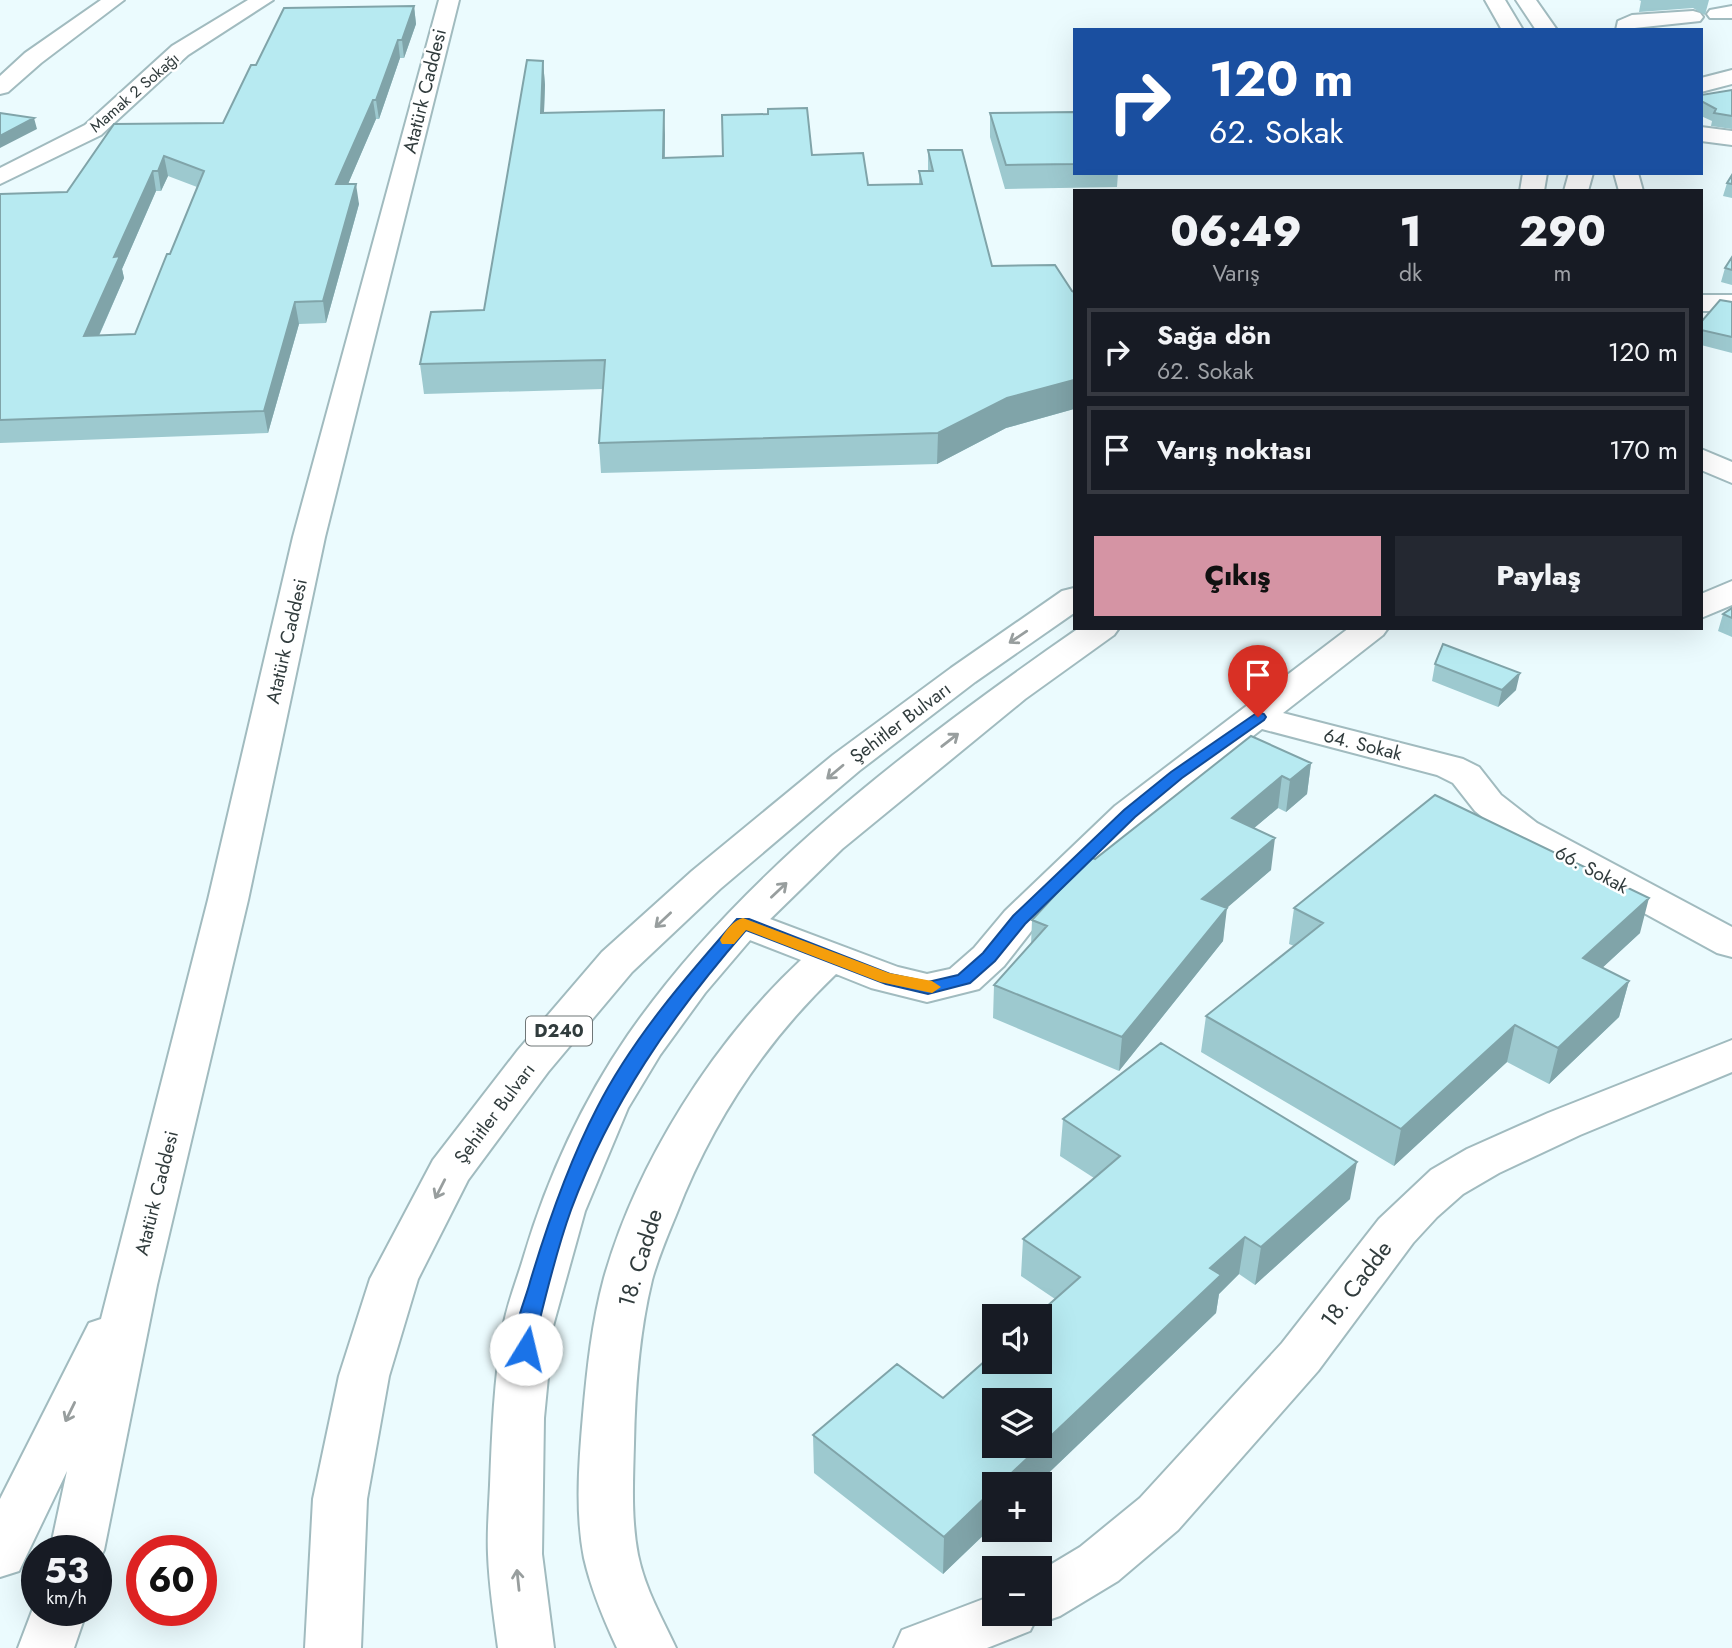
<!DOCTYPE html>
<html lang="tr">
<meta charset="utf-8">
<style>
:root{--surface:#171b24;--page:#242831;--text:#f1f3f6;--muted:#9ea1a6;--line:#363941;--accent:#d594a4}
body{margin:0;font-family:Jost,sans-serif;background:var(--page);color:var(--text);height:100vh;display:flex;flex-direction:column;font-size:26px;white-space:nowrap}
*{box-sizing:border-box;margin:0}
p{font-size:23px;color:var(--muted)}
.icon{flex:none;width:38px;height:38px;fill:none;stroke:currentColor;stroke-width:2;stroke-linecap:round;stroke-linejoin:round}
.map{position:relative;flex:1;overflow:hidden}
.side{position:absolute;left:1073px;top:189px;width:630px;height:441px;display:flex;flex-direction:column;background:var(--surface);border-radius:0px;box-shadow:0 7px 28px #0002}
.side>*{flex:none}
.top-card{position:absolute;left:1073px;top:28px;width:630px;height:147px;border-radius:0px;box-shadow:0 7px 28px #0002;background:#1a4fa0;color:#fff;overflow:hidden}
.tools{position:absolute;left:982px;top:1304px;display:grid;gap:14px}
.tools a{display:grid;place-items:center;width:70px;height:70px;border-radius:0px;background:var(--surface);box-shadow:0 7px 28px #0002;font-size:35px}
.speed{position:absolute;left:21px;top:1535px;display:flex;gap:14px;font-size:35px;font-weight:700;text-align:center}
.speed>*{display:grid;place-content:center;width:91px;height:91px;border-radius:50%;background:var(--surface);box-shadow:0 7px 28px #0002;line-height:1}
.speed small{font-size:18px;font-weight:400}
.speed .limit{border:10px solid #d22;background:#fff;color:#111}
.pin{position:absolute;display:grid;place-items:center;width:60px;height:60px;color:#fff;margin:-72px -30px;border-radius:50% 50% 50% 0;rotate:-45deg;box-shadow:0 0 7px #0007}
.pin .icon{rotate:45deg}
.me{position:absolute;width:77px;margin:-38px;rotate:9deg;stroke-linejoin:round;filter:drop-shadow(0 0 5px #0008)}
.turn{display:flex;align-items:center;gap:24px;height:147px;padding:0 21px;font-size:32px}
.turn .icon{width:91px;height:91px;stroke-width:2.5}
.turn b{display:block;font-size:49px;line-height:60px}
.eta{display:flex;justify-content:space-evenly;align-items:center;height:119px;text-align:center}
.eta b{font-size:42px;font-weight:800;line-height:49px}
.action{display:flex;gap:14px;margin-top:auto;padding:14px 21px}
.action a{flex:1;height:80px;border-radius:0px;background:var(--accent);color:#111;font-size:28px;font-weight:800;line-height:80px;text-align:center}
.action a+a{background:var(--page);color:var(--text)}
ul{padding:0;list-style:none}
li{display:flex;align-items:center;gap:21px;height:88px;margin:0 14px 10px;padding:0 7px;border:4px solid var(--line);border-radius:0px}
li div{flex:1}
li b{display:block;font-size:26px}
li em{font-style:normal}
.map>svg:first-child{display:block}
</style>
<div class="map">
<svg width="1732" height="1648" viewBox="0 0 1732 1648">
<rect width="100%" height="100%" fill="#ebfbfe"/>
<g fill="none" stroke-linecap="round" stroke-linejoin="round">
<defs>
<path id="minor" d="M101 0H124L41 63 8 92 0 94V76L25 53Z
M248 0H273L188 55 101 135 0 184V168L85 125 172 46Z
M1732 6V18H1710L1707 14 1710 10Z
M1693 11 1700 13 1703 17 1700 21 1616 30 1618 21 1632 15Z
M1732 70V84L1701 92V78Z
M1701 127 1732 131V145L1701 141Z
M1614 173H1638L1643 191H1619Z
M1701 295H1732V311H1701Z
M1701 449 1732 462V483L1701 470Z
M1732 581V605L1701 618V594Z
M1349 628H1388L1383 635 1283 713 1463 759 1479 767 1501 795 1537 823 1732 927V957L1717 953 1509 839 1475 811 1453 783 1437 775 1262 729 1143 822 1033 929 1004 966 979 989 927 1002 871 988 836 974C764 1043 712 1122 676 1215 667 1237 658 1258 652 1280 639 1333 635 1390 634 1444 633 1481 631 1519 638 1555 645 1589 662 1618 676 1648H617C604 1620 591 1589 584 1558 575 1512 579 1461 583 1415 587 1369 592 1322 604 1278 637 1162 713 1042 801 960L729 932 723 923 729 914 743 910 757 914 898 967 927 974 950 969 974 948 1005 911 1115 806Z
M1732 1040V1072L1580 1135 1499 1173 1463 1194 1437 1217 1413 1243 1318 1371 1178 1530 1118 1581 1060 1616 1040 1623 1035 1621 1030 1631 987 1648H894L902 1630 994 1595V1614H1040V1571L1080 1547 1140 1498 1282 1343 1379 1219 1431 1170 1467 1149 1548 1113Z"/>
<path id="major" d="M439 0H459L325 537 248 900 157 1285 104 1550 96 1567V1550H50L67 1471 19 1571 0 1577V1499L89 1323 101 1319 208 900 293 537Z
M1485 0H1505L1523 30H1502Z
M1516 0H1536L1557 30H1536Z
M1523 173H1547L1544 191H1520Z
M1569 173H1593L1588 191H1564Z
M1074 588V613L975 682 859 771 720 889 632 972 548 1072 468 1180 418 1279 389 1376 367 1499 361 1648H305L313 1499 339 1376 370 1279 433 1160 518 1050 602 952 692 871 833 755 951 668 1062 591Z
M1079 628H1119L1114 635 1025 699 842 849 757 932 705 993 660 1055 628 1108 585 1211 553 1326 544 1418 542 1554 554 1648H498C494 1617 489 1585 488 1554 487 1531 489 1508 490 1485 492 1433 494 1380 503 1328 507 1304 517 1280 524 1256 547 1179 582 1102 628 1035 740 873 919 739 1079 628Z
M37 1598V1610H87L74 1648H18Z"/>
</defs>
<use href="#minor" stroke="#a1bbbf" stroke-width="4"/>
<use href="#major" stroke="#a1bbbf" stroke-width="4"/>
<use href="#minor" fill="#fff" fill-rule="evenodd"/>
<use href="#major" fill="#fff" fill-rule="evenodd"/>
</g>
<path fill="#9dc9cf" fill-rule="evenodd" d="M1639 0H1709L1705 15 1693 8 1639 12 1641 1Z
M414 6 416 24 404 58H400L379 119H376L348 184 359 204 326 323 299 324 268 433 0 443V194L67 192 223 123 256 65ZM168 176 197 187 170 254 135 334 99 336 124 278 122 269 156 191H161Z
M543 61 545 85 544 112 665 135V158L812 155 868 185 919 184V171H928V150L992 266 1074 292V409L1006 428 937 464 601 473 599 443 603 389 424 394 420 364 484 310Z
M1732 90V129L1711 126 1712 121 1701 116V95Z
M1074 112V173H1118L1117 187 1005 189 990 137V113Z
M1732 175V198L1723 196 1727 183Z
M1732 257V285L1721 282 1725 268Z
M1732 302V353L1701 345V322Z
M1732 608V637L1718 631 1723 614Z
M1435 664 1516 690 1498 707 1432 681Z
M1311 763 1307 794 1286 812 1278 808 1254 828 1271 870 1226 908 1223 941 1119 1071 993 1018 994 985 1031 945 1032 920 1095 859Z
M1294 908 1640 933 1602 968 1629 981 1619 1017 1549 1084 1507 1062 1394 1166 1201 1052 1206 1016 1294 946 1289 944Z
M1063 1119 1350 1199 1255 1285 1239 1274 1219 1294 1216 1313 943 1574 814 1473 813 1435 943 1398 1055 1299 1021 1276 1023 1239 1094 1178 1060 1156Z"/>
<path fill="#80a4a9" d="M414 6 416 24 404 58 402 40Z
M398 40 400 58 379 119 376 100Z
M543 61 545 85 543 138 541 113Z
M373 100 376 119 339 205 336 184Z
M664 110 665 135 664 184 663 158Z
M34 118 37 129 0 148V136Z
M164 156 168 176 161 191 158 171Z
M153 171 156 191 122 269 124 278 89 358 84 336 114 257Z
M356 184 359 204 326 323 323 301Z
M295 302 299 324 268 433 264 411Z
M1074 380V409L1006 428 937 464 938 433 1007 398Z
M1520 673 1516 690 1498 707 1502 690Z
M1311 763 1307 794 1286 812 1290 780Z
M1282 776 1278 808 1228 850 1232 818Z
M1275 838 1271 870 1199 932 1202 899Z
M1649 898 1640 933 1574 994 1583 958Z
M1227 908 1223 941 1119 1071 1122 1037Z
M1629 981 1619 1017 1549 1084 1558 1048Z
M1515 1025 1507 1062 1394 1166 1401 1129Z
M1357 1162 1350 1199 1255 1285 1261 1247Z
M1245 1237 1239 1274 1219 1294 1216 1313 1037 1484H1000L1210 1268Z
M994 1489V1525L943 1574 944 1537Z"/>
<path fill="#b7eaf1" stroke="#80a4a9" stroke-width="2" fill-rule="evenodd" d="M414 6 402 40H398L376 100H373L336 184H356L323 301 295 302 264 411 0 420V194L67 192 114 124 223 123 251 65H256L284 8ZM164 156 204 171 170 254H167L135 334 84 336 120 256 114 257 153 171H158Z
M527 60 543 61 541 113 664 110 663 158 723 156 722 115 768 114V109L807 108 812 155 863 153 868 185 922 184 919 171H933L928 150H962L992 266 1055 265 1072 291 1074 292V380L1007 398 938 433 599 443 605 360 420 364 431 312 484 310Z
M1732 90V116L1714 113 1716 109 1701 101V95Z
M1074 112V164L1006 165 990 113Z
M0 113 34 118 0 136Z
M1732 175V184L1727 183Z
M1732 257V270L1725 268Z
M1720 300 1732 302V337L1701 330V322Z
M1732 608V618L1723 614Z
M1443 644 1520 673 1502 690 1435 664Z
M1251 736 1311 763 1290 780 1282 776 1232 818 1275 838 1202 899 1227 908 1122 1037 994 985 1047 926 1032 920 1090 857 1095 859Z
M1435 795 1649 898 1583 958 1629 981 1558 1048 1515 1025 1401 1129 1206 1016 1323 923 1294 908Z
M1161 1043 1357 1162 1261 1247 1245 1237 1210 1268 1221 1275 1000 1484H994V1489L944 1537 813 1435 897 1364 943 1398 994 1353V1362H1040V1316H1036L1080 1277 1023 1239 1120 1156 1063 1119ZM994 1400H1040V1446H994Z"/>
<defs><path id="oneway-shaft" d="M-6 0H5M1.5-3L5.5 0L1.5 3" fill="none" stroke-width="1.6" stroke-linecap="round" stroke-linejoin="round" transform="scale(1.75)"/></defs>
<g stroke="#989e9e">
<use href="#oneway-shaft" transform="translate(1018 637) rotate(146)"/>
<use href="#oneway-shaft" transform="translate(950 740) rotate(-38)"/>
<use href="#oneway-shaft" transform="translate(835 772) rotate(140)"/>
<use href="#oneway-shaft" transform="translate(779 890) rotate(-43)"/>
<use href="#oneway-shaft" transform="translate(663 920) rotate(137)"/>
<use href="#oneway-shaft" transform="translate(440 1189) rotate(117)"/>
<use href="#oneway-shaft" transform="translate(70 1412) rotate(116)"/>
<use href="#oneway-shaft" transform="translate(518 1580) rotate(-96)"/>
</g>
<path fill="#1a73e8" stroke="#114b97" stroke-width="2" d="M1258 712 1264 714 1266 717 1264 720 1182 778 1135 817 1025 924 995 961 970 983 928 994 886 984 746 930C672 1015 610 1104 571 1210 558 1246 548 1286 539 1323 537 1334 538 1345 533 1355L526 1357 518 1355C508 1336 525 1302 530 1282 548 1222 568 1164 597 1108 632 1039 686 977 737 919H749L890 974 928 982 958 975 983 953 1013 916 1124 810 1171 772Z"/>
<path fill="#f59e0b" d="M743 918 889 973 932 981 941 987 932 993 880 982 746 930 734 944H722L720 940C725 932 733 920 743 918Z"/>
<g text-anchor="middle" stroke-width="5" stroke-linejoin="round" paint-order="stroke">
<g font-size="16" fill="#313c3d" stroke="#fff">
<text transform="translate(134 92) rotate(-41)" y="6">Mamak 2 Sokağı</text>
</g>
<rect fill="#fff" stroke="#6f7677" stroke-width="2" x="526" y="1016.5" width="66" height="29" rx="5"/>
<g font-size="18" font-weight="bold" fill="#313c3d">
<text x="559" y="1037">D240</text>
</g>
<g font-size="19" fill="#313c3d" stroke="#fff">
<text transform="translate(424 91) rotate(-76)" y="7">Atatürk Caddesi</text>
<text transform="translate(286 641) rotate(-77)" y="7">Atatürk Caddesi</text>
<text transform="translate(900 722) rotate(-37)" y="7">Şehitler Bulvarı</text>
<text transform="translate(1363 744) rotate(14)" y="7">64. Sokak</text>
<text transform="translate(1592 869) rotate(28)" y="7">66. Sokak</text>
<text transform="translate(494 1113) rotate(-53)" y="7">Şehitler Bulvarı</text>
<text transform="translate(156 1193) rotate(-76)" y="7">Atatürk Caddesi</text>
</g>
<g font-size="23" fill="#313c3d" stroke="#fff">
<text transform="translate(640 1258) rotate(-73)" y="8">18. Cadde</text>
<text transform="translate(1356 1284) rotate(-53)" y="8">18. Cadde</text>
</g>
</g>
</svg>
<div class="tools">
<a><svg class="icon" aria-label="sound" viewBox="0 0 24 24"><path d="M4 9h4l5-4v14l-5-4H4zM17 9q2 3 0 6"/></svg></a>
<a><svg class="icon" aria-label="layers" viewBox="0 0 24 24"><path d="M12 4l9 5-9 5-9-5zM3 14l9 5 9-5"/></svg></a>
<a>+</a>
<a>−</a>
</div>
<div class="speed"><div>53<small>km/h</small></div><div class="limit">60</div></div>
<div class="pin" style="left:1258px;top:717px;background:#d93025"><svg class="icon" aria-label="arrive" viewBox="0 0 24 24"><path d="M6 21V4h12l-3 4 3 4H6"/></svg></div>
<svg class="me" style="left:526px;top:1349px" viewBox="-20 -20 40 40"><circle r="19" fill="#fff"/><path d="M0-13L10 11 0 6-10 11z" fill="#1a73e8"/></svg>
<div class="top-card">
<div class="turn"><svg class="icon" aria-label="right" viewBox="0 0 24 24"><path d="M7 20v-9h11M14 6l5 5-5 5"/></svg><div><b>120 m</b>62. Sokak</div></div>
</div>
<section class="side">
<div class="eta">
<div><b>06:49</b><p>Varış</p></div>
<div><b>1</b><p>dk</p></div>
<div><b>290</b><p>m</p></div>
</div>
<ul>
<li><svg class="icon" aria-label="right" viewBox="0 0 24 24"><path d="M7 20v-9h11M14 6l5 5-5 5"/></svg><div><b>Sağa dön</b><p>62. Sokak</p></div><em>120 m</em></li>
<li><svg class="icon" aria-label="arrive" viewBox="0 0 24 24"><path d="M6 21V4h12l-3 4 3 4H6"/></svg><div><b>Varış noktası</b></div><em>170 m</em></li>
</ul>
<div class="action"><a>Çıkış</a><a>Paylaş</a></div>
</section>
</div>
